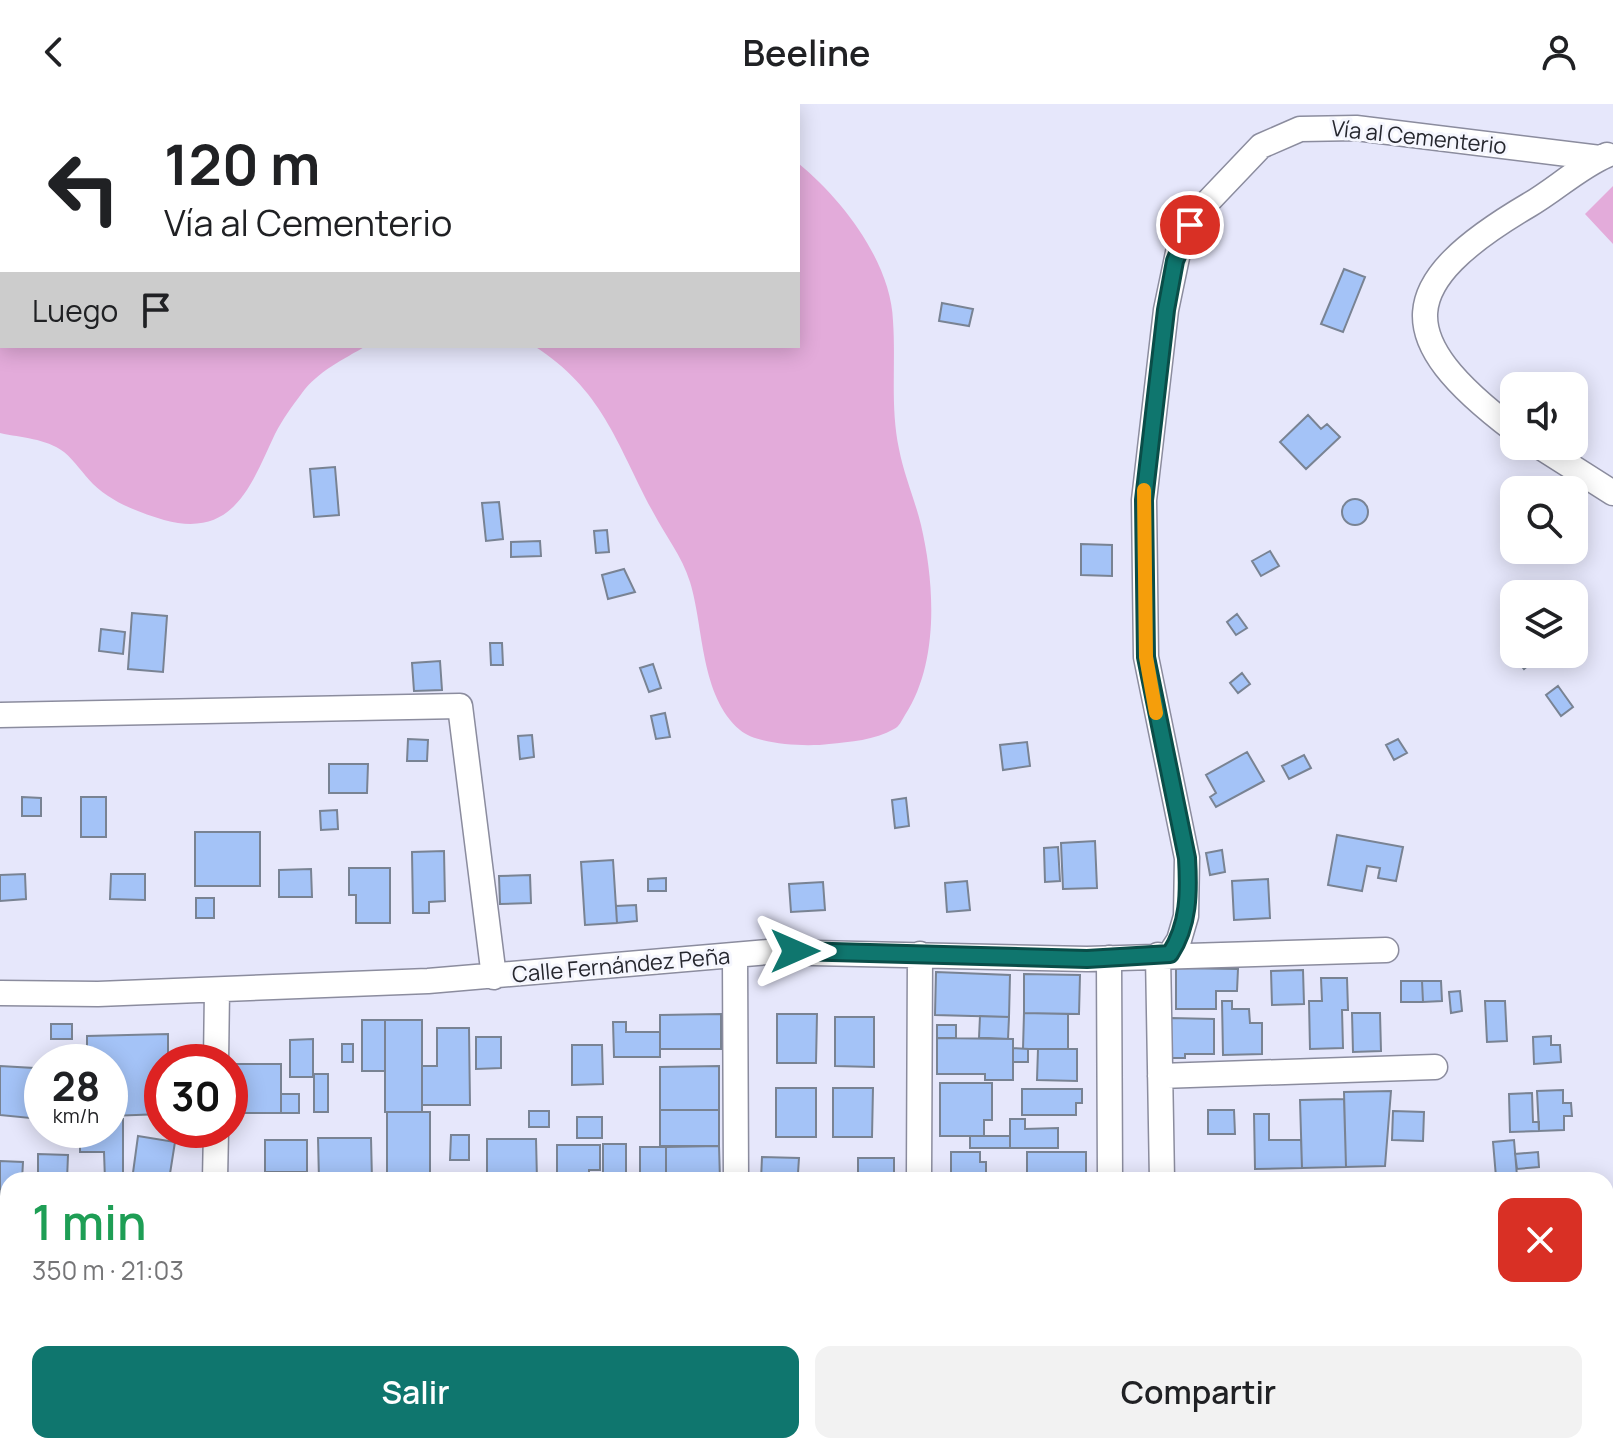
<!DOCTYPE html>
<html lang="es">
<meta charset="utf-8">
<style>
:root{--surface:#fff;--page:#f2f2f2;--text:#202124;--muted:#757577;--accent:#0f766e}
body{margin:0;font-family:Manrope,sans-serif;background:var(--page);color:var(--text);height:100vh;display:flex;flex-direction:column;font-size:30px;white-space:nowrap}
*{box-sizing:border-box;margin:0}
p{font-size:26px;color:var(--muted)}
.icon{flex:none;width:44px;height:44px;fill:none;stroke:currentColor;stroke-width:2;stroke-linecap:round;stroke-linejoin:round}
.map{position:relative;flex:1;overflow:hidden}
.drawer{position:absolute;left:0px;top:1068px;width:1614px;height:282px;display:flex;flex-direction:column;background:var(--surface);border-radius:24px 24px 0 0;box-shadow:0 4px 20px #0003}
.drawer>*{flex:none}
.hud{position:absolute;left:0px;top:0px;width:800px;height:244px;box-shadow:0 4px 20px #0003;background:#fff;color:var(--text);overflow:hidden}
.fabs{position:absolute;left:1500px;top:268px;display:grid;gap:16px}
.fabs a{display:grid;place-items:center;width:88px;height:88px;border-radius:16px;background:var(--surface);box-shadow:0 4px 20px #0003;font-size:40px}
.speed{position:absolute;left:24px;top:940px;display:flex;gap:16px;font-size:40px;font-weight:700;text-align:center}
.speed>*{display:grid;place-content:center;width:104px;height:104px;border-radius:50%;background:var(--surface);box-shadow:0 4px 20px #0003;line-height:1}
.speed small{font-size:20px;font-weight:400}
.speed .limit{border:12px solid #d22;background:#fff;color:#111}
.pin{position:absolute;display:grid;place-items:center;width:68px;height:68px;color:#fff;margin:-34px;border:4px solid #fff;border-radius:50%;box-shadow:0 2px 8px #0007}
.me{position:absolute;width:88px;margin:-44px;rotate:90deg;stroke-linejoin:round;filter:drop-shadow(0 0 6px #0008)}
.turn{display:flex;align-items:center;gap:28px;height:168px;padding:0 32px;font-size:36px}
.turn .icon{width:104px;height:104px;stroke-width:2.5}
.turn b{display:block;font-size:56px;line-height:68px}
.then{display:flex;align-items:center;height:76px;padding:0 32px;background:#0003;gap:16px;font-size:30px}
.round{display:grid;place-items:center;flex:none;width:84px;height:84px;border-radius:16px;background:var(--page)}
.summary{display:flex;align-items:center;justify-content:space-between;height:136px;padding:0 32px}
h1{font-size:48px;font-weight:600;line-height:60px;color:#1e9e55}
.action{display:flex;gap:16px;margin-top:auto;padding:16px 32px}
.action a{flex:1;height:92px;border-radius:16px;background:var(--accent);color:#fff;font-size:32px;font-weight:600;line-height:92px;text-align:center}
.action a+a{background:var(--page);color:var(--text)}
header{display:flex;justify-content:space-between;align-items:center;height:104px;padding:0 32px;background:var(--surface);font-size:36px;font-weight:600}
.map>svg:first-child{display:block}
</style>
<header><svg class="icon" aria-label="back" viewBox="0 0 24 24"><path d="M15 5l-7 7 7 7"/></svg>Beeline<svg class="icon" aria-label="person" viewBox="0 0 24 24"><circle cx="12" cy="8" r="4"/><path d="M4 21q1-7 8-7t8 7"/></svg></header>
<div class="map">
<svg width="1613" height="1349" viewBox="0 0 1613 1349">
<rect width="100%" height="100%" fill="#e6e7fb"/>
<path fill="#e3abda" d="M0 0H706L708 2H2V242H366C344 255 317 268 302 289 293 301 282 316 275 330 251 381 234 435 164 416 138 408 113 399 93 380 83 370 75 357 64 348 45 334 22 334 0 329Z
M798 59C842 95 891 158 893 217 896 260 890 302 899 345 904 371 915 396 921 421 935 481 939 559 905 611 902 616 899 623 894 625 875 636 850 638 829 640 807 643 757 641 740 626 700 592 704 523 690 478 682 452 665 431 653 408 616 339 603 286 534 242H798Z
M1613 82V140L1585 110Z"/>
<path fill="#a4c3f7" stroke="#798393" stroke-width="2" d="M1344 165 1365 173 1343 228 1321 220Z
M942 199 973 205 969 222 939 217Z
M1308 311 1321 325 1327 320 1340 333 1306 365 1280 338Z
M335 363 339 411 314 413 310 365Z
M1342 408a13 13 0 1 1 26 0a13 13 0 1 1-26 0Z
M499 398 503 435 486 437 482 399Z
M607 426 609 448 596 449 594 427Z
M540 437 541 452 511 453V438Z
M1081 440 1112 441V472L1081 471Z
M1270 447 1279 462 1261 472 1252 457Z
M624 465 635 488 608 495 602 471Z
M132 509 167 512 163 568 128 565Z
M1237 510 1247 524 1236 531 1227 518Z
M101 525 125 528 123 550 99 547Z
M1514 538V550L1539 553 1524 565 1507 543Z
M490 539H502L503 561H491Z
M440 557 442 586 414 587 412 559Z
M653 560 661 584 649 588 640 564Z
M1242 569 1250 580 1238 589 1230 579Z
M1558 582 1573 603 1561 612 1546 591Z
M665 609 670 633 656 635 651 612Z
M532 631 534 653 520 655 518 632Z
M408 635 428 636 427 657H407Z
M1398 635 1407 649 1394 656 1386 641Z
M1027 638 1030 662 1003 666 1000 641Z
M1247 648 1264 677 1216 703 1210 693 1216 689 1206 671Z
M1304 651 1311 664 1289 675 1282 662Z
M329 660H368L367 689H329Z
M22 693 41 694V712H22Z
M81 693H106V733H81Z
M906 694 909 722 895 724 892 696Z
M337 706 338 725 321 726 320 707Z
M195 728H260V782H195Z
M1337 731 1403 743 1396 777 1378 774 1380 764 1367 762 1362 787 1328 781Z
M1095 737 1097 784 1063 785 1061 739Z
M1058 743 1060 777 1045 778 1044 744Z
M1222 746 1225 768 1210 771 1206 749Z
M444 747 445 797 429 798V809H413L412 748Z
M613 756 617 819 585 821 581 758Z
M349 764H390V819H356V791H349Z
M311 765 312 793H279V766Z
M25 770 26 795 0 797V771Z
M111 770H145V796L110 795Z
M530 771 531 799 500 800 499 772Z
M666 774V787H648V775Z
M1268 775 1270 814 1234 816 1232 777Z
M967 777 970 806 947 808 945 779Z
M823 778 825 806 791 808 789 780Z
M196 794H214V814H196Z
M636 801 637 817 617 819 616 802Z
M1176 864 1238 865 1237 887H1216V905H1176Z
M1303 866 1304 900 1272 901 1271 867Z
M936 868 1010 871 1009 913 935 911Z
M1024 870 1080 871 1079 910 1024 909Z
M1321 874H1347L1348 906H1342L1343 944 1310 945 1309 897H1322Z
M1401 877H1422L1423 898H1401Z
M1422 877H1441L1442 897 1423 898Z
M1460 887 1462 907 1451 909 1449 888Z
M1222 897H1232V905H1249L1250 919H1262V950L1223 951Z
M1485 897H1505L1507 937 1487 938Z
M1024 909 1068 910V945H1023Z
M1352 909H1380L1381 947 1353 948Z
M721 910V945H660V911Z
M777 910H817L816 959H777Z
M980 912 1009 913 1008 935 979 934Z
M835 913H874V963L835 962Z
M1171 914 1214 915V950H1185V954H1171Z
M362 916H385V967H362Z
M385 916H422V1008H385Z
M613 918H626V928H660V953H614Z
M51 920H72V935H51Z
M937 921H956V934H937Z
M437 924H469L470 1001H422V962H437Z
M168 930V949H176V958H162V1010L110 1012V958H87V932Z
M1551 932V941H1560L1561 958 1534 960 1533 933Z
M476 933H501V964L476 965Z
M937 934 1013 935V976H985V970H937Z
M313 935V973H290V936Z
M342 940H353V958H342Z
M572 941H602L603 980 572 981Z
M1013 944 1028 945V958H1013Z
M1038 945H1077V977L1037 976Z
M235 960H281V1009H235Z
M0 962 34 964 30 1014 0 1011Z
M719 962V1006H660V963Z
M314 970H328V1008H314Z
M940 979H992V1016H984V1032H940Z
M776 984H816V1033H776Z
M833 984H873L872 1033H833Z
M1022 985H1082V999H1076V1011H1022Z
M1563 986V999H1571L1572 1012H1564V1026L1539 1027 1537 987Z
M1391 987 1385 1062 1346 1063 1344 988Z
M1532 989 1533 1018H1539V1027L1510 1028 1509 990Z
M281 990H299V1009H281Z
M1344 995 1346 1063 1302 1064 1300 996Z
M660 1006H719V1042H660Z
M1208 1006H1234L1235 1030H1208Z
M529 1007H549V1023H529Z
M1393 1007 1424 1008 1423 1037 1392 1036Z
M387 1008H430V1069H435V1076H372V1070H387Z
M1254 1010H1269V1036H1301L1302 1064 1255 1065Z
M577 1013H602V1034H577Z
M110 1015H123V1076H105L104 1048H80V1028H74L110 1026Z
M1010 1015H1025V1025L1058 1024V1044H1010Z
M451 1031H469V1056H450Z
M138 1032 175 1038 169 1076H132Z
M970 1032H1010V1044H970Z
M318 1034H371L372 1076H319Z
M487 1035H536L537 1076H487Z
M265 1036H307V1068H265Z
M1514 1036 1517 1072 1496 1073 1493 1038Z
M603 1040H626V1076H603Z
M557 1041H600V1066H589V1076H557Z
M719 1042 720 1076H666V1043Z
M640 1043H666V1076H640Z
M951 1048H980V1058H986V1071H980V1076H951Z
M1027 1048H1086V1076H1027Z
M1538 1048 1539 1063 1517 1065 1515 1050Z
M38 1050 68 1051 67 1076H38Z
M762 1053 799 1054 798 1069H793V1076H761Z
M858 1054H894V1076H825L858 1075Z
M0 1057 23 1058 22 1076H8V1094L0 1093Z
M1258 1069V1076H1230V1071Z
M0 1151H8V1201H0Z
M1607 1161 1613 1163V1193L1606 1191Z
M8 1265V1305L0 1306V1266Z"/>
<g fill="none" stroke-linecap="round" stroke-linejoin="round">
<defs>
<path id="minor" d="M1514 326C1391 233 1395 180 1529 101 1555 86 1579 63 1607 51
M1539 342 1613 389
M0 611 460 602 494 873
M1170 850 1179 836 1186 812 1187 754 1146 553 1144 396 1166 206 1180 139 1201 105 1261 42 1300 25 1356 24 1600 54
M735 851 736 1076
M1158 851 1162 1076
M1109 854 1110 1076
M0 889 98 890 428 877 768 848 1087 855 1386 846
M216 958 217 886
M1160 972 1435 963
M215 1076 216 1026
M919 1076 920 850
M0 1117H8
M0 1345C351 1340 705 1349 1055 1342
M1156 1349 1157 1342"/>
</defs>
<use href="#minor" stroke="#8b8c9e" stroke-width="27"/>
<use href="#minor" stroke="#fff" stroke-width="24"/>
</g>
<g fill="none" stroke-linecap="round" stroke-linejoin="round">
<defs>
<path id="route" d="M795 847 1087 855 1170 850C1189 821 1189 788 1187 754L1146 553 1144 396 1166 206 1175 157 1190 121"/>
</defs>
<use href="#route" stroke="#0a4d48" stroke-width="20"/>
<use href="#route" stroke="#0f766e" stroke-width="14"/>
<path stroke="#f59e0b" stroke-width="14" d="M1144 386 1146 553 1156 609"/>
</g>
<g text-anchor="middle" stroke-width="6" stroke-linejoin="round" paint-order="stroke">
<g font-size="22" fill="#26272e" stroke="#f5f6fe">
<text transform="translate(1419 33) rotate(6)" y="8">Vía al Cementerio</text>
<text transform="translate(621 861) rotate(-5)" y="8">Calle Fernández Peña</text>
</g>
</g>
</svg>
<div class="fabs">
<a><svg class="icon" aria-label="sound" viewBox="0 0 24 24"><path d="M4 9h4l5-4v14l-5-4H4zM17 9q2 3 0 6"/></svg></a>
<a><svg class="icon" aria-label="search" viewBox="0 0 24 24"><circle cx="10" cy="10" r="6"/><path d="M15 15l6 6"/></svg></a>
<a><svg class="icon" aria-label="layers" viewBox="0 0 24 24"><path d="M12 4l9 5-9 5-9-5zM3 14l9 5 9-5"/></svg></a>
</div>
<div class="speed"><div>28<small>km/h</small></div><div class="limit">30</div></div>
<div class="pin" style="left:1190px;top:121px;background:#d93025"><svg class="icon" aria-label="arrive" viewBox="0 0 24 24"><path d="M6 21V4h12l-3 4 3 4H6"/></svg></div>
<svg class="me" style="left:795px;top:847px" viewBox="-20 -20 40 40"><path d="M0-17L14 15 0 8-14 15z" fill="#0f766e" stroke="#fff" stroke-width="4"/></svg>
<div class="hud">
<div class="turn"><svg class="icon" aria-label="left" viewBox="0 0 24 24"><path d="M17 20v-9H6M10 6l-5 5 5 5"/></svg><div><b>120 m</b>Vía al Cementerio</div></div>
<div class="then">Luego<svg class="icon" aria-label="arrive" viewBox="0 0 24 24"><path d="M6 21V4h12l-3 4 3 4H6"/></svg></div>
</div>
<section class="drawer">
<div class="summary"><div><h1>1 min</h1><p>350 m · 21:03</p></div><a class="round" style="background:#d93025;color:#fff"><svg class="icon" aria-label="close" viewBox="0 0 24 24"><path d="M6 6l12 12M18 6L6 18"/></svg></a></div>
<div class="action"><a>Salir</a><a>Compartir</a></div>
</section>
</div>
